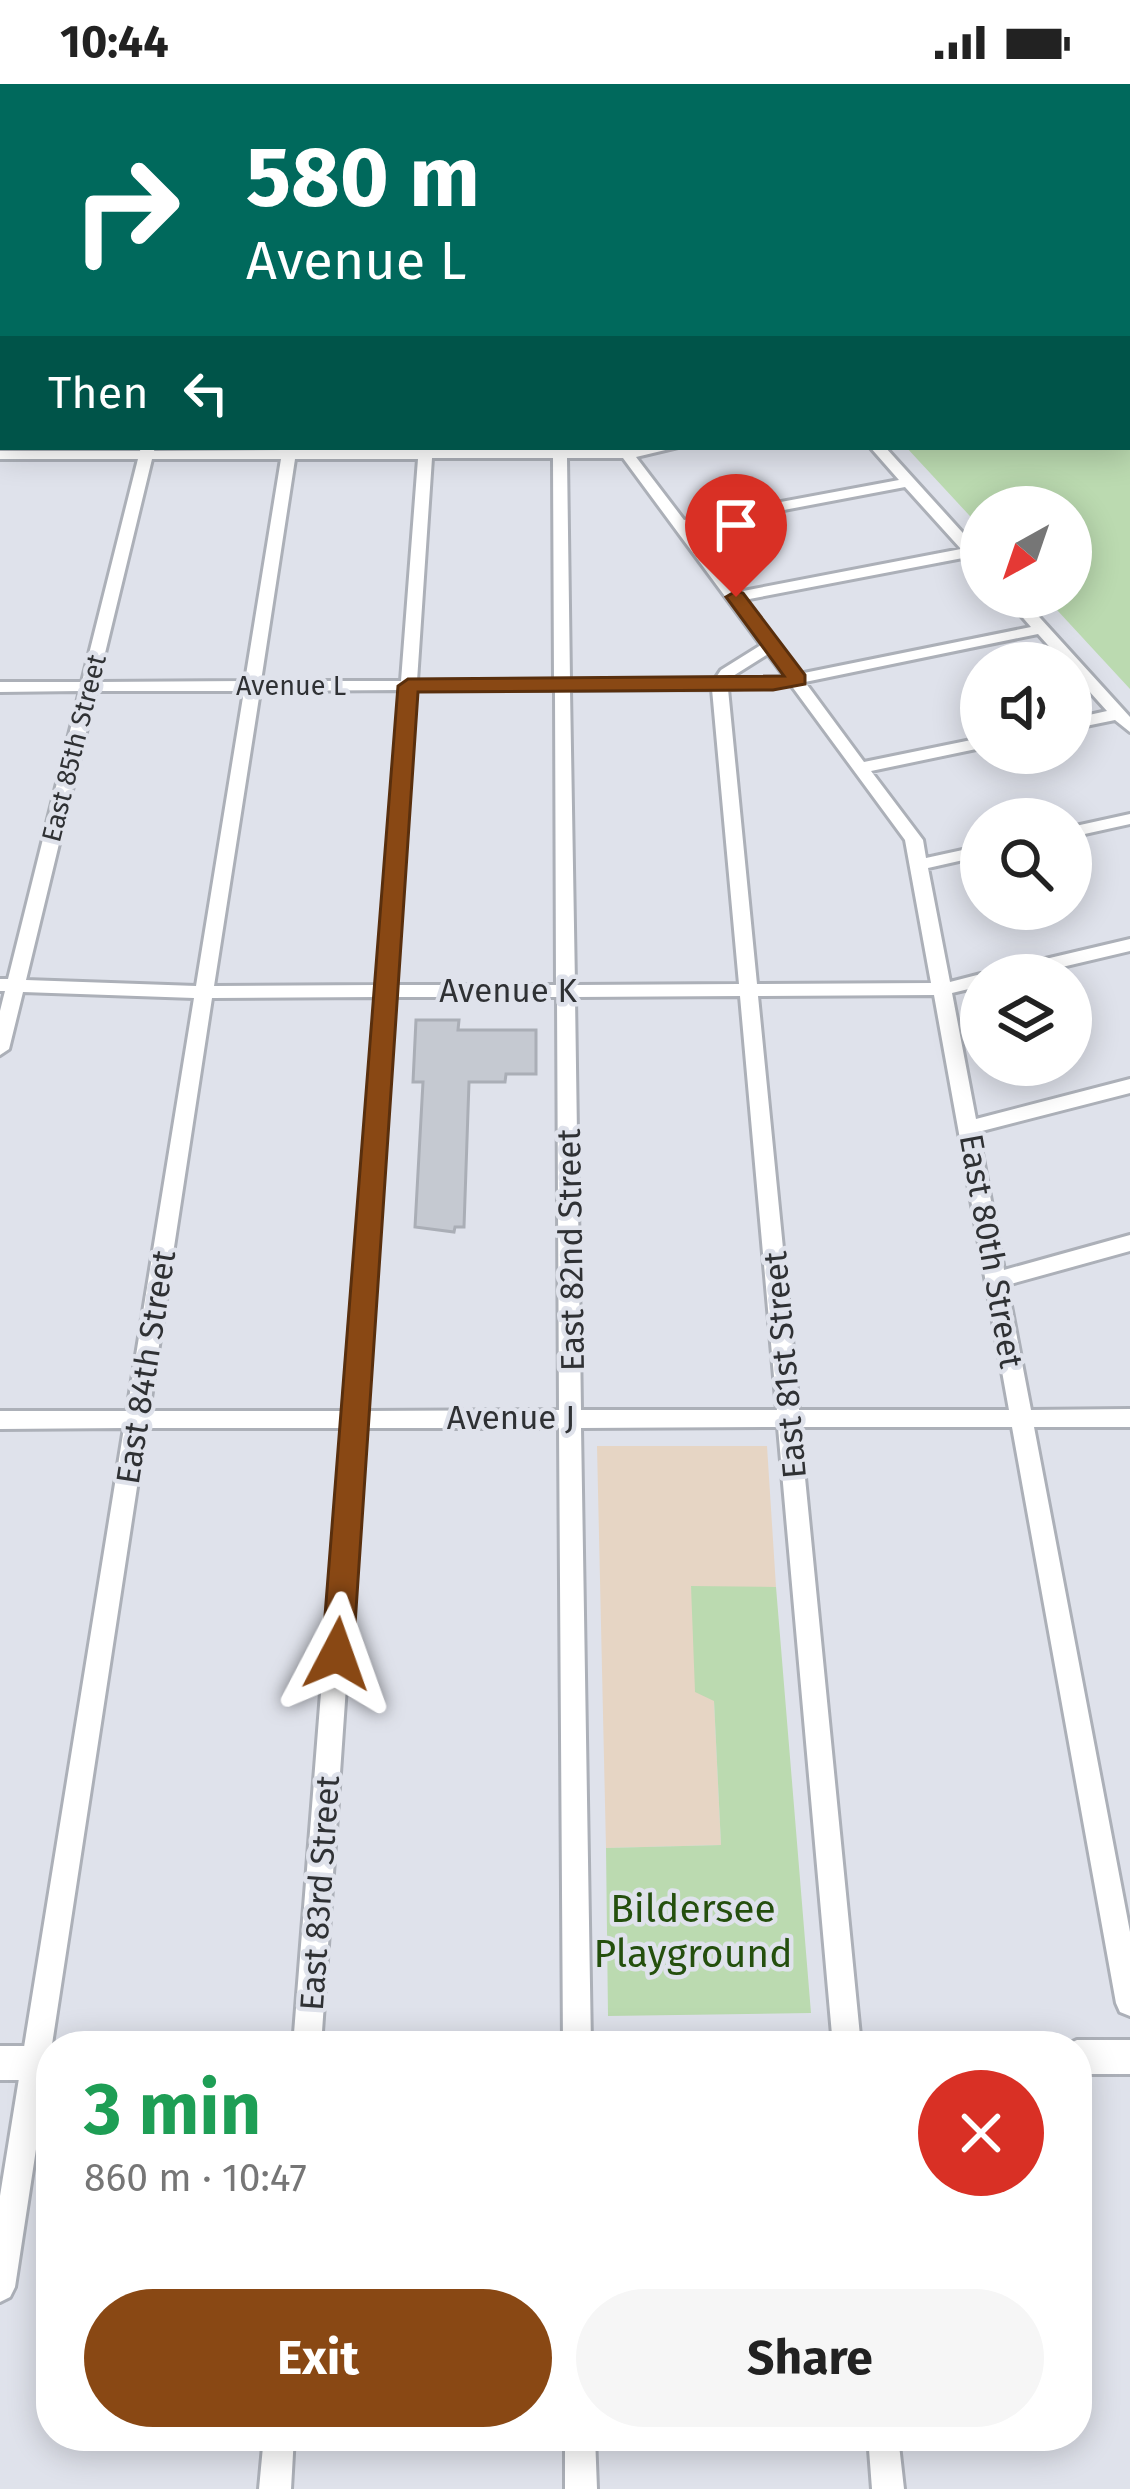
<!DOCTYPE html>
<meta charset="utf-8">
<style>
:root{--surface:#fff;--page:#f6f6f6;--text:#222;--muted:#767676;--accent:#894814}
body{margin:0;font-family:"Fira Sans",sans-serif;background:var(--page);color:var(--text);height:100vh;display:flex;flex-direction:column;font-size:45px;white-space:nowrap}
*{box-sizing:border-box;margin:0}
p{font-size:39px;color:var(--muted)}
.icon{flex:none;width:66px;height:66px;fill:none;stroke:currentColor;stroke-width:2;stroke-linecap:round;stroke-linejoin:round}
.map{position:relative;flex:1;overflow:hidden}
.drawer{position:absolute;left:36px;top:1947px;width:1056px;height:420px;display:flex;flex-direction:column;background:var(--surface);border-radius:48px;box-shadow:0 6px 30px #0003}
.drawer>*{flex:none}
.hud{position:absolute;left:0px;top:0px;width:1131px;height:366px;box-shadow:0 6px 30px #0003;background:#00695c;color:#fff;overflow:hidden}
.needle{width:78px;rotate:220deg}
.fabs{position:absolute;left:960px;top:402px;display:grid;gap:24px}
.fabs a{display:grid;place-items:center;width:132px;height:132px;border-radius:50%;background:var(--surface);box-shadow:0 6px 30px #0003;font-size:60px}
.pin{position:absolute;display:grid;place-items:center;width:102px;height:102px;color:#fff;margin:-123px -51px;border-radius:50% 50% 50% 0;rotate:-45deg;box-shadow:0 0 12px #0007}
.pin .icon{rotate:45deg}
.me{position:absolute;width:132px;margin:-66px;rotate:4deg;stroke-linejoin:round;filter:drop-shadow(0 0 9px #0008)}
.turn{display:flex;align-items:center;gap:42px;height:252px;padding:0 48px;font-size:54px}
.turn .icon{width:156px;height:156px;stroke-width:2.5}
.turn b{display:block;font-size:84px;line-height:102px}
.then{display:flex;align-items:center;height:114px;padding:0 48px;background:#0003;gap:24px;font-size:45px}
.round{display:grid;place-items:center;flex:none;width:126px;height:126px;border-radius:63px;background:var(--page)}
.overview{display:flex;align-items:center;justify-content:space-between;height:204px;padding:0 48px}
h1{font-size:72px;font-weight:700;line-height:90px;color:#1e9e55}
.primary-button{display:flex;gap:24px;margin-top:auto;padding:24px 48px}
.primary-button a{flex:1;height:138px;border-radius:72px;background:var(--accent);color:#fff;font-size:48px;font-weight:700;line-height:138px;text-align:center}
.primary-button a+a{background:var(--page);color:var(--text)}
.status{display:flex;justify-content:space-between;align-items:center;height:84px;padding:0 60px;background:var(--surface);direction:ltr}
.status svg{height:33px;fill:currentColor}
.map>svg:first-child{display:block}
</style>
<div class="status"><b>10:44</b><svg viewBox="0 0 49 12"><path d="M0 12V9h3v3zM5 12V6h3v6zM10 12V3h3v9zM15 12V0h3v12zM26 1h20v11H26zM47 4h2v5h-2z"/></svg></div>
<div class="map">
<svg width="1130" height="2405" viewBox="0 0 1130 2405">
<rect width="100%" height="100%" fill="#dfe2eb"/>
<path fill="#e6d5c4" d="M597 1362H767L776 1503H691L714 1617 721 1761 606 1764Z"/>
<path fill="#bbdab0" d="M0 0H748L751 3H3L0 31Z
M1128 342 1130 344V605L1045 513H1071V423H981V444L906 363H1128Z
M691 1502 776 1503 811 1929 608 1932 606 1764 721 1761 714 1617 695 1608Z"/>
<path fill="#c5c9d1" stroke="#aaaeb6" stroke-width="3" d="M416 936H459L458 946H536V990H506L505 998H469L464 1143H455L454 1148 415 1143 423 998H413Z"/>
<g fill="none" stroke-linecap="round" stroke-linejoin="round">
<defs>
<path id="minor" d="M0 39H3V52H0Z
M0 186H3V194H0Z
M141 363H155L154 367 283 366V363H297L296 366 678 363 636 373 684 436 899 396 870 363H885L981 469V477H972L968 473 744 516 799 590 1031 543 1005 513H1021L1130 633V648L1115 636 1071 645V635L1107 627 1071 587V579H1064L1038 550 805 598 864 678 981 654V664L871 687 923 756 926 774 981 762V772L928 784 950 898 981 890 985 891H981V902L952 909 976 1035 1130 995V1009L978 1048 1004 1186 1130 1151V1167L1007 1201 1031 1326 1130 1325V1343H1034L1130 1848V1932L1120 1928 1116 1919 1012 1343H800L861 1962H833L778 1343 581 1344 591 1962H563L559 1344H364L321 1962H293L342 1344H146L15 2203 10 2213 0 2218V2112L124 1344 0 1345V1327H127L194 914 23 908 9 965 0 971V927L5 907H0V895H8L80 607 0 608V598H82L138 375H0V367H140ZM432 374H553L554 596 417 597ZM567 374H623L761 561 721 586 715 595 570 596ZM152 375H281L245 597 98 598ZM295 375H418L401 597H261ZM905 403 961 465 738 508 689 444ZM768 570 785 593 731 595 733 592ZM791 601 905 756 931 899 757 900 728 605ZM712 605 739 900 575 901 570 606ZM400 606 377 901 214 902 260 607ZM416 606H555L556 901H395ZM96 607H244L196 902 26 896ZM934 911 1009 1326H799L758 912ZM740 912 777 1326H581L575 913ZM376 913 343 1327H149L212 914ZM394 913H557L559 1326 365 1327Z
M1130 730V740L1071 753V743Z
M1130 855V867L1028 891H994L1003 885Z
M264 2352H294L291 2405H259Z
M565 2352H595L597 2405H565Z
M868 2352H898L904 2405H872Z"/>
<path id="major" d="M1077 1956H1130V1990H1077V1962H1064Z
M0 1962H52L51 1996H0Z"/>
</defs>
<use href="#minor" stroke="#acb0b8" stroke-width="6"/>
<use href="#major" stroke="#acb0b8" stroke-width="6"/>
<use href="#minor" fill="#fff" fill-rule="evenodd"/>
<use href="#major" fill="#fff" fill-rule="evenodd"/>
</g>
<path fill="#894814" stroke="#592f0d" stroke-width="3" d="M736 507 743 509 805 591V600L773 606 418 608 353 1570 348 1580H326L322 1570 398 602 408 595 784 592 726 513Z"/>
<g text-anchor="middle" stroke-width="9" stroke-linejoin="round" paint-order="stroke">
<g font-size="27" fill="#2f3134" stroke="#dfe2eb">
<text x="291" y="611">Avenue L</text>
<text transform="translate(74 664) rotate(-76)" y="9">East 85th Street</text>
</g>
<g font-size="33" fill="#2f3134" stroke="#dfe2eb">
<text x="508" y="918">Avenue K</text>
<text transform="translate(570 1166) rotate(-91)" y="12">East 82nd Street</text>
<text transform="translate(992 1167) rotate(80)" y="12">East 80th Street</text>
<text transform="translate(784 1281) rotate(-95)" y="12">East 81st Street</text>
<text transform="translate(145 1283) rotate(-81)" y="12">East 84th Street</text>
<text x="511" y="1345">Avenue J</text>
<text transform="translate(319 1809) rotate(-86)" y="12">East 83rd Street</text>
</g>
<g font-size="39" fill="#244f0d" stroke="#dfe2eb">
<text x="693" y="1838">Bildersee<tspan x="693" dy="45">Playground</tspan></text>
</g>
</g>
</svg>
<div class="fabs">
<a><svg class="needle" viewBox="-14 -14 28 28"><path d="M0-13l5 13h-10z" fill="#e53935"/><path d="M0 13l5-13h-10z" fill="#767676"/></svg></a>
<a><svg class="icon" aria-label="sound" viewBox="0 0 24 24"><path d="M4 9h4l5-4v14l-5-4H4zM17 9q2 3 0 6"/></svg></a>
<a><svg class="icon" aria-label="search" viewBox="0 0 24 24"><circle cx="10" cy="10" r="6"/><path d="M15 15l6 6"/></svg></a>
<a><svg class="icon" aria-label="layers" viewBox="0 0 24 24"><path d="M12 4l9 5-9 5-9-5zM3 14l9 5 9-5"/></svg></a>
</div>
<div class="pin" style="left:736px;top:513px;background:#d93025"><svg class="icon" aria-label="arrive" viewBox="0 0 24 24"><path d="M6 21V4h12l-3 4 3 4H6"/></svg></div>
<svg class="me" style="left:337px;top:1570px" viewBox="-20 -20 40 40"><path d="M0-17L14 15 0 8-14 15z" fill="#894814" stroke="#fff" stroke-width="4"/></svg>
<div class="hud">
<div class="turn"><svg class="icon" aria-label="right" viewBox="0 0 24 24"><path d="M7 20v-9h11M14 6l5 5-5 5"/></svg><div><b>580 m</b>Avenue L</div></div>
<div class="then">Then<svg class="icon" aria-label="left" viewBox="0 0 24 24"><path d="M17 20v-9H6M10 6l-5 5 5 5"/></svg></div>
</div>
<section class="drawer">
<div class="overview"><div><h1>3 min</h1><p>860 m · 10:47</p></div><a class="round" style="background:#d93025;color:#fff"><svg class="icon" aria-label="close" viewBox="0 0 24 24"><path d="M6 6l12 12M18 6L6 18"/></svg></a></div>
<div class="primary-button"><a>Exit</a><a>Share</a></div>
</section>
</div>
